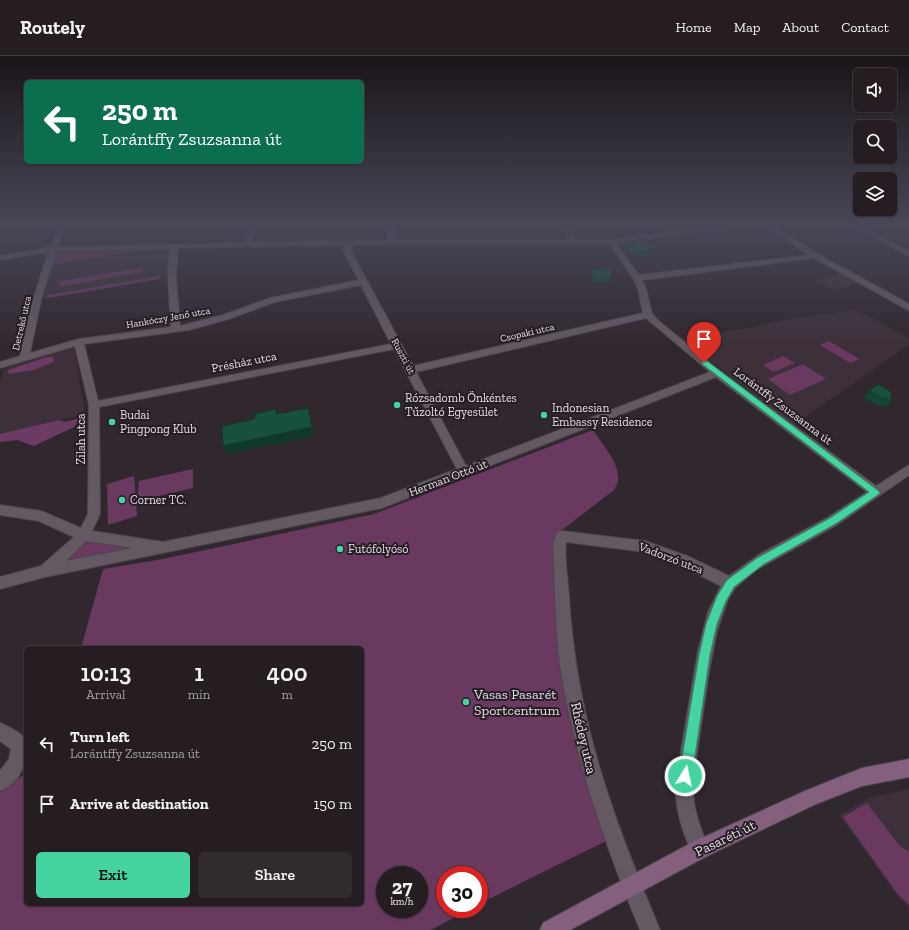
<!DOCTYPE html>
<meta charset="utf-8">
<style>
:root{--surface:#251d22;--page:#312a2f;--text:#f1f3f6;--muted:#a3a2a5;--line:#423b40;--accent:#45d49f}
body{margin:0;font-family:"Zilla Slab",serif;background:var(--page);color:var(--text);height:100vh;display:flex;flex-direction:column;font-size:15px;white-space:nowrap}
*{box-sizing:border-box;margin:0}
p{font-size:13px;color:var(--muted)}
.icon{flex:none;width:22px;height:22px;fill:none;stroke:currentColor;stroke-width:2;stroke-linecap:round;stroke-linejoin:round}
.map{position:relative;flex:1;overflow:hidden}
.sheet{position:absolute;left:24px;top:590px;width:340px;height:260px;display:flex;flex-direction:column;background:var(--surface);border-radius:6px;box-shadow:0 1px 3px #0004,0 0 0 1px var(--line)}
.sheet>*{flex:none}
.top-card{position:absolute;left:24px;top:24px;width:340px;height:84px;border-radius:6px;box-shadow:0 1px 3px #0004,0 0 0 1px var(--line);background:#0b6e4f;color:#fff;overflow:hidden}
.tools{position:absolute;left:853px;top:12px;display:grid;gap:8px}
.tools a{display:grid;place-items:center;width:44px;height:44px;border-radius:6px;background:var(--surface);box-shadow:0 1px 3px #0004,0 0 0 1px var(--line);font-size:20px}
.speed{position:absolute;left:376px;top:810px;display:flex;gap:8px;font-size:20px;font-weight:700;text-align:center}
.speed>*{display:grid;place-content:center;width:52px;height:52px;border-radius:50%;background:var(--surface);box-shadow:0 1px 3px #0004,0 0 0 1px var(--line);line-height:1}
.speed small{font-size:10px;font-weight:400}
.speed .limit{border:6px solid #d22;background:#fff;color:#111}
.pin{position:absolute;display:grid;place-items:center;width:34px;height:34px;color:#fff;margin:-41px -17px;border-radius:50% 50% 50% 0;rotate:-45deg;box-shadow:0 0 4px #0007}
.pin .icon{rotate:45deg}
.me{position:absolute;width:44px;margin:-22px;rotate:10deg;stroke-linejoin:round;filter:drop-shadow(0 0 3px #0008)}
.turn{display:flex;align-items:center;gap:14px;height:84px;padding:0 12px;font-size:18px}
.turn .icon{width:52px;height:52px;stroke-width:2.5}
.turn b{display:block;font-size:28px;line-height:34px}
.eta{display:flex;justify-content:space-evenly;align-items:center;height:68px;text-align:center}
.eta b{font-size:24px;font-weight:600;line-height:28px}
.primary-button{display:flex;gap:8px;margin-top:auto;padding:8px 12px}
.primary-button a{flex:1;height:46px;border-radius:6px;background:var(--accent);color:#111;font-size:16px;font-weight:600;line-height:46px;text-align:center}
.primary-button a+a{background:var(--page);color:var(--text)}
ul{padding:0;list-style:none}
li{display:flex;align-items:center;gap:12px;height:60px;padding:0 12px}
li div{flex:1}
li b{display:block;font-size:15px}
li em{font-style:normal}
header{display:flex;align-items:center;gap:24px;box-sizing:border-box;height:56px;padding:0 20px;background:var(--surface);border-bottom:1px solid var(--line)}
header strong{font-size:19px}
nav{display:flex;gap:22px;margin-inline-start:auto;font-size:14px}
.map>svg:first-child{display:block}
</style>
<header>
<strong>Routely</strong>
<nav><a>Home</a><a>Map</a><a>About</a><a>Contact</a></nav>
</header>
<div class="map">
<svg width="909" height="874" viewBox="0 0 909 874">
<rect width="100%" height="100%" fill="#31272e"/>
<path fill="#3d303a" d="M174 190 172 221 40 243 49 209Z
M840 217 858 226 835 235 816 225Z
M856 254 909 282V289L793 369 682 283 754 271 788 263Z
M74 291 85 358 0 378V329L3 313Z
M909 733V852L896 838 839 759 869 742Z"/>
<path fill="#693960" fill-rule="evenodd" d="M144 191V194L49 209 53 197 62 194Z
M143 211 142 216 59 231 60 225Z
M160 220V223L47 242 48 239Z
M829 285 859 303 850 307 820 289Z
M783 300 795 307 774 316 763 309Z
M803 308 826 323 790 339 768 323Z
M593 374C603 390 628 415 614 434L558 477 576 681 588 732 608 784 479 848V819H445V853H470L431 874H0V731L26 718V848H362V592H81L103 513 163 503 374 458ZM385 819H419V853H385Z
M193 413V432L137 445 139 425Z
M134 420 137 460 108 469 107 428Z
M90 484 143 493 57 509 82 489Z
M867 747 899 789 909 796V849L897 837 843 761Z"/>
<path fill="#6c3b63" d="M47 301H54L53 306 34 314 9 318 8 314Z
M80 362 74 371 34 390 17 384 0 386V378L59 364 65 366Z"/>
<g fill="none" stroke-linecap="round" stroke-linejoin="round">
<defs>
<path id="street" d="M59 169H66L58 191 245 187 248 169H255L253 186 388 184 387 169H394L395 184H568L563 169H569L576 184H612L717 169H734L730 171 617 188 639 219 808 199 765 169H773L818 198 909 248V254L906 253 814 202 642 224 646 233 652 258 660 266 720 315 876 430 909 409V419L835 470 756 514 736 531 728 543 717 575 709 616 693 724C692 752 699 768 709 793L707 800 700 802 693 800C682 774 674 752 676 724L698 595 708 556 721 530 678 508 645 496 566 486C564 496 568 528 569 540 576 663 613 762 660 874H640C605 788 574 702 560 609 555 569 555 528 553 488L557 476 562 475 645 485 687 500 729 520 760 498 827 462 867 436 716 321 382 452 45 521 0 533V521L41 510 74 481 39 465 0 459V449L41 455 81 472 88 458 89 349 75 290 0 312V306L20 300 33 244 48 196 0 204V200L50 191ZM392 188H610L633 222 638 233 643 257 413 310 351 195 352 192 355 189ZM346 189 343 195 359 224 270 242 223 259 180 270 176 221 178 192ZM170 193 168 221 171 271 79 283 30 297 41 244 56 195ZM361 229 391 288 98 345 84 288 189 274 229 263 275 246ZM646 262 710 316 466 410 416 316ZM394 293 457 413 381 442 163 486 92 475 100 458 99 351ZM86 485 133 492 66 505Z
M850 169H859L909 195V200Z
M0 667C7 670 20 676 24 682 27 686 26 690 26 694 26 712 17 728 0 735V715L9 703 11 693 0 685Z"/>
<path id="secondary" d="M909 703V721L862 730 816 748 707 800 570 874H540L543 867 693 786 805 735 862 712Z"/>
</defs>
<use href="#street" stroke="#4d464c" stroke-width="2"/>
<use href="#secondary" stroke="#4d464c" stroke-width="2"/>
<use href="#street" fill="#645962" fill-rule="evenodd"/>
<use href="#secondary" fill="#84607e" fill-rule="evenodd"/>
</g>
<path fill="#144633" d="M625 186 657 192 655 199 639 202 623 192Z
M591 213 612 222 611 227H593L590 217Z
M878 328 891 345 885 351 880 349 879 350 864 342 869 335Z"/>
<path fill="#103929" d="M657 192 655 199 639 202 641 195Z
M308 352 314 380 227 398 223 390Z"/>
<path fill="#17513b" stroke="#103929" d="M645 182 657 192 641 195 625 186Z
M609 212 612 222 594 223 591 213Z
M878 328 891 336V345L886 342 884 343 869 335Z
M308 352 312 371 223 390 222 370 255 363 254 358 276 353V358Z"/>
<linearGradient id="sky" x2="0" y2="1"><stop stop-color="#1b1519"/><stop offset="0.58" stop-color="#484757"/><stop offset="1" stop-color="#484757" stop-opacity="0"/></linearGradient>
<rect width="909" height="291" fill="url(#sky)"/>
<path fill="#45d49f" stroke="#2d8a67" d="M702 305H707L880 436 879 438 837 467 764 508 734 531 726 545 717 568 710 599 692 720 690 725 685 727 681 725 679 720 699 599 706 568 717 540 727 524 757 502 830 462 869 436 702 308Z"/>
<g fill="#45d49f" stroke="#271e25" stroke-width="1.5">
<circle cx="397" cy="349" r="4"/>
<circle cx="544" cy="359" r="4"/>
<circle cx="112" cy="366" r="4"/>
<circle cx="122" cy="444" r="4"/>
<circle cx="340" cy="493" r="4"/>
<circle cx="466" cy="646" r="4"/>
</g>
<g text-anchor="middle" stroke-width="4" stroke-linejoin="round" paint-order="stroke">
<g font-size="10" fill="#e4dee3" stroke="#271e25">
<text transform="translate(168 261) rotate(-10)" y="4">Hankóczy Jenő utca</text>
<text transform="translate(21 267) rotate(-77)" y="4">Detrekő utca</text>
<text transform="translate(527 276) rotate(-13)" y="4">Csopaki utca</text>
<text transform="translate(404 300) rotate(62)" y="4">Ruszti út</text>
</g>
<g font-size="12" fill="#e4dee3" stroke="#271e25">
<text transform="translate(244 306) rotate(-11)" y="4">Présház utca</text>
<text transform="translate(783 350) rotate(37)" y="4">Lorántffy Zsuzsanna út</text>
<text transform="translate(81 383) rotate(-90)" y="4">Zilah utca</text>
<text transform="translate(448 422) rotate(-21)" y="4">Herman Ottó út</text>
<text transform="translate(671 502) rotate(21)" y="4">Vadorzó utca</text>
</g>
<g font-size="12" fill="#e4dee3" stroke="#271e25" text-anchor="start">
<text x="405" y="346">Rózsadomb Önkéntes<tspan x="405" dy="14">Tűzoltó Egyesület</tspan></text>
<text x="552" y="356">Indonesian<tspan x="552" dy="14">Embassy Residence</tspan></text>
<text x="120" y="363">Budai<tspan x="120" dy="14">Pingpong Klub</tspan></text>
<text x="130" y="448">Corner TC.</text>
<text x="348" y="497">Futófolyósó</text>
</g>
<g font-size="14" fill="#e4dee3" stroke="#271e25" text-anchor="start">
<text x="474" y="643">Vasas Pasarét<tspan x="474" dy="16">Sportcentrum</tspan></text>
</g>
<g font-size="14" fill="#e4dee3" stroke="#271e25">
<text transform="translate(584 682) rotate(77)" y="5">Rhédey utca</text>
<text transform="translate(725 782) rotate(-26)" y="5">Pasaréti út</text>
</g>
</g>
</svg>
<div class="tools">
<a><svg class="icon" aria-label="sound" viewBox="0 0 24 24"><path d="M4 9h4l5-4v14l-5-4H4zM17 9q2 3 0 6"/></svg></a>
<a><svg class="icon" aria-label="search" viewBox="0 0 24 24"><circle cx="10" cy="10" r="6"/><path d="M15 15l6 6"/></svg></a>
<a><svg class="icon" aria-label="layers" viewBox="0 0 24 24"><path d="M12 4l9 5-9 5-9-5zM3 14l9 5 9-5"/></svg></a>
</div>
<div class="speed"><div>27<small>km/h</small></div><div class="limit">30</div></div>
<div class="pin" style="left:704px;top:307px;background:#d93025"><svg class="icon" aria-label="arrive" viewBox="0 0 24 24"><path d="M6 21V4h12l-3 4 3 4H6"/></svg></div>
<svg class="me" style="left:685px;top:720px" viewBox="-20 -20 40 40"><circle r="17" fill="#45d49f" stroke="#fff" stroke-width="3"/><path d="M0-11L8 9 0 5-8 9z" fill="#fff"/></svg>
<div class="top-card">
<div class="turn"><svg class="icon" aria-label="left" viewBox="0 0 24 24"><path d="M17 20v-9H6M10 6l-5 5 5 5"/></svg><div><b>250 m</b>Lorántffy Zsuzsanna út</div></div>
</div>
<section class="sheet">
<div class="eta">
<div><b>10:13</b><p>Arrival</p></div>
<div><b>1</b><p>min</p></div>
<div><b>400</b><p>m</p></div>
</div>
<ul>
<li><svg class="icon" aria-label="left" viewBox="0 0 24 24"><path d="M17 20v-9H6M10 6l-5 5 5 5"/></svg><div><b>Turn left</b><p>Lorántffy Zsuzsanna út</p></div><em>250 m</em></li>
<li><svg class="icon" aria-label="arrive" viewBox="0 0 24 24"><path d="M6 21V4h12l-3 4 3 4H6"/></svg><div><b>Arrive at destination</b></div><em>150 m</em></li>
</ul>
<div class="primary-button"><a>Exit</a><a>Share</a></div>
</section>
</div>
